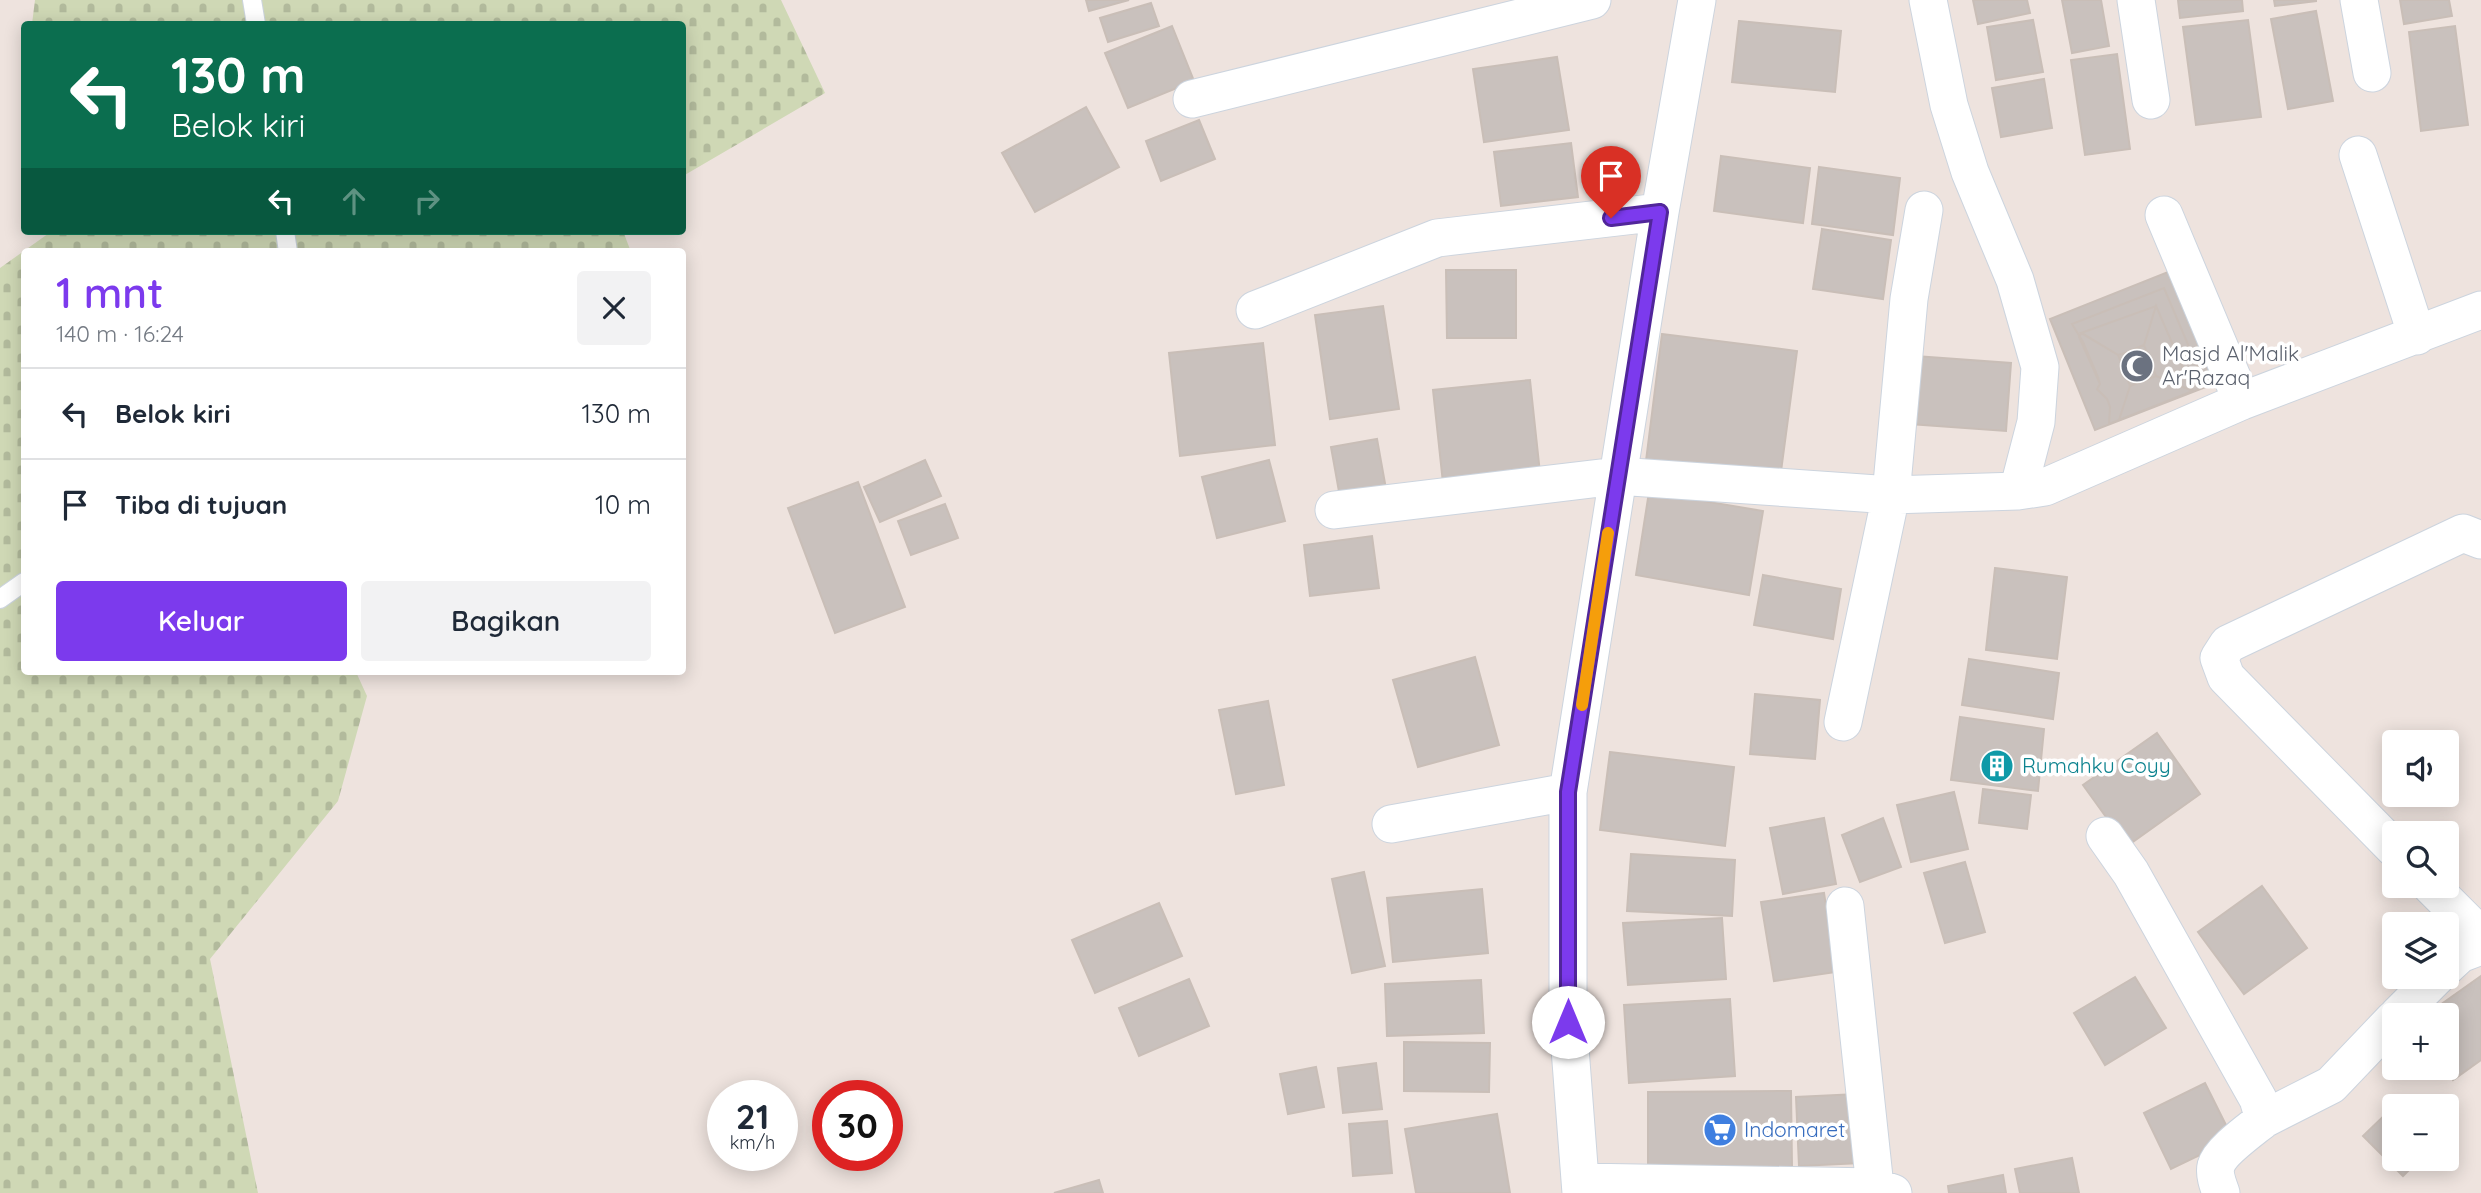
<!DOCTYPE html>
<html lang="id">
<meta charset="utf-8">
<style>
:root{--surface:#fff;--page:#f2f2f3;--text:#1f2937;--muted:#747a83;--line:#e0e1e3;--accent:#7c3aed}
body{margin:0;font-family:Quicksand,sans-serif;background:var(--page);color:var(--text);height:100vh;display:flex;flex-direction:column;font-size:26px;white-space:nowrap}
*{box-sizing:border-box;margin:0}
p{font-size:23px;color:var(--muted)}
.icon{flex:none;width:38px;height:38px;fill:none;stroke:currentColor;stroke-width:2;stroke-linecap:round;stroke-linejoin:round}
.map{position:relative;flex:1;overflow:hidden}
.sheet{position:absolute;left:21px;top:248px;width:665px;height:427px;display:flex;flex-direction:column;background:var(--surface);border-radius:7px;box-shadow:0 4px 18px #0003}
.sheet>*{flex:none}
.top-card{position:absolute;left:21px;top:21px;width:665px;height:214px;border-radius:7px;box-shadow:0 4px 18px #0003;background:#0b6e4f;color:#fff;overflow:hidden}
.tools{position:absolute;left:2382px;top:730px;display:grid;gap:14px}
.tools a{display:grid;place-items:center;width:77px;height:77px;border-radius:7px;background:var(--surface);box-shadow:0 4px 18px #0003;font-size:35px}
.speed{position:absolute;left:707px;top:1080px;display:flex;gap:14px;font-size:35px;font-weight:700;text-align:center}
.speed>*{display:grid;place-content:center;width:91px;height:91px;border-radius:50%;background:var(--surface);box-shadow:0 4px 18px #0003;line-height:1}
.speed small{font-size:18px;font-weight:400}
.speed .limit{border:10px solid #d22;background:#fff;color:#111}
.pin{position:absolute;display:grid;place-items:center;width:60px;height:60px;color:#fff;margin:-72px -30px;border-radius:50% 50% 50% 0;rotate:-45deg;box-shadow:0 0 7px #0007}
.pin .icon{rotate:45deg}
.me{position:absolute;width:77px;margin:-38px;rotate:0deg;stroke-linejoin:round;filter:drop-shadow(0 0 5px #0008)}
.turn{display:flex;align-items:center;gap:24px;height:147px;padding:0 35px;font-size:32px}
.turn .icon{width:91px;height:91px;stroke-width:2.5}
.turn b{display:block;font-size:49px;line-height:60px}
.lanes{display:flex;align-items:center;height:66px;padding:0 35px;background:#0003;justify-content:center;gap:35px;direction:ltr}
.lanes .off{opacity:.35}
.round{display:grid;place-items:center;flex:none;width:74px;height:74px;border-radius:7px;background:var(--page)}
.head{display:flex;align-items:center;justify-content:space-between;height:119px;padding:0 35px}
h1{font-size:42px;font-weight:600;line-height:52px;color:var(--accent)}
.cta{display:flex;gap:14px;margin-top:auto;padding:14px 35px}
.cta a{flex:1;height:80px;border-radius:7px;background:var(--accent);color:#fff;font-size:28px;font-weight:600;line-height:80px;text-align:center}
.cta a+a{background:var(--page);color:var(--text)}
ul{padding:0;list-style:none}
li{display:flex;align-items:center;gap:21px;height:91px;padding:0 35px;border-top:2px solid var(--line)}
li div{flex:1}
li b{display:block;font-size:26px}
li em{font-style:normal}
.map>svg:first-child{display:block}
</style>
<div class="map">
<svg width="2481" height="1193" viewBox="0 0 2481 1193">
<defs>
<pattern id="cemetery-stones" width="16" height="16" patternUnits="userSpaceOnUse" patternTransform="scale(1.75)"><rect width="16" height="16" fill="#cfd8b5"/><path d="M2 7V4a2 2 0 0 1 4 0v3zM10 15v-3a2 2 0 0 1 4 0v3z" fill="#b2ba9c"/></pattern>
</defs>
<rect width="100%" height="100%" fill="#eee3de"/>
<path fill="url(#cemetery-stones)" d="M35 0H781L825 93 683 176 682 24H32Z
M52 231H623L631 252H24V672H356L367 696 338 801 210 959 258 1193H0V268Z"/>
<path fill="#c9c1bd" stroke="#c9beb7" stroke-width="2" d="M1086 0H1129L1089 11Z
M1973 0H2027L2030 13 1978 24Z
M2062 0H2101L2109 46 2072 53Z
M2178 0H2242L2243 11 2180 18Z
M2274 0H2316V1L2275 6Z
M2400 0H2449L2452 16 2404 24Z
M1151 3 1159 26 1108 42 1100 18Z
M2316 11 2333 101 2288 109 2271 19Z
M2033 20 2043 72 1996 80 1987 27Z
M2248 20 2261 117 2196 125 2183 27Z
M1739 21 1841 31 1835 92 1732 82Z
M1172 26 1194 81 1128 108 1105 53Z
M2455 26 2468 125 2421 131 2409 32Z
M2117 54 2130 149 2085 155 2071 60Z
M1557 57 1569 130 1484 142 1473 69Z
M2044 79 2052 128 2001 137 1992 88Z
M1086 107 1119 167 1035 212 1002 153Z
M1199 120 1215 159 1161 181 1146 141Z
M1571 143 1578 197 1501 206 1494 152Z
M1721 156 1810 168 1803 223 1714 211Z
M1819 167 1900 178 1893 235 1812 224Z
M1822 229 1891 240 1883 299 1813 289Z
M1446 270H1516V338H1447Z
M2168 272 2213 377 2204 381 2206 387 2095 430 2050 319Z
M2164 288 2206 387 2109 424 2110 407 2107 399 2097 389 2100 384 2098 377 2083 342 2072 324Z
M1383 306 1399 409 1330 419 1315 315Z
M2156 306 2144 345 2125 353 2118 355 2081 333Z
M2156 306 2193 391 2156 376 2144 345Z
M2082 333 2118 355 2130 386 2119 420 2109 424 2110 407 2107 399 2097 389 2100 384 2079 337Z
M1662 334 1797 351 1780 479 1646 461Z
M1263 343 1275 445 1180 456 1169 353Z
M2127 366a10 10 0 1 1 20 0a10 10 0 1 1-20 0Z
M1915 356 2011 363 2006 431 1910 424Z
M2156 376 2193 391 2119 420 2130 386Z
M1530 380 1540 473 1443 483 1433 390Z
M1377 439 1386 489 1340 497 1331 447Z
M925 460 941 496 880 522 864 487Z
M1269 460 1285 521 1217 538 1202 477Z
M858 482 905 607 835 633 788 508Z
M1649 492 1763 511 1749 595 1636 575Z
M945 504 958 538 911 555 898 521Z
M1372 536 1379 588 1310 596 1304 545Z
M1995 568 2067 577 2057 659 1986 650Z
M1763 575 1841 589 1833 639 1754 625Z
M1475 657 1499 745 1418 767 1393 680Z
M1969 659 2059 673 2053 719 1962 705Z
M1755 694 1820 700 1815 759 1750 754Z
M1268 701 1284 785 1236 794 1219 710Z
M1960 717 2044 729 2038 791 1951 780Z
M2157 733 2200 794 2127 846 2083 785Z
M1610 752 1734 767 1725 846 1600 830Z
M1983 789 2031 795 2027 829 1979 823Z
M1954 792 1968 849 1911 862 1897 805Z
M1824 818 1836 884 1783 894 1770 828Z
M1883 818 1901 867 1860 882 1842 835Z
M1631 854 1735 860 1732 916 1627 911Z
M1965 862 1985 932 1945 943 1924 873Z
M1364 872 1385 966 1352 973 1332 879Z
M2262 886 2307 948 2244 994 2198 932Z
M1482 889 1488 953 1393 962 1387 898Z
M1824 893 1836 972 1774 981 1761 902Z
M1159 903 1182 956 1095 993 1072 940Z
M1722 918 1726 979 1628 985 1623 923Z
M2481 976V1060L2453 1080 2444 1068H2446V1015H2426Z
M2135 977 2166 1028 2105 1065 2074 1013Z
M1189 979 1209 1026 1139 1056 1119 1008Z
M1481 980 1484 1033 1387 1036 1385 984Z
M1730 999 1735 1076 1629 1083 1624 1005Z
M1404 1042 1490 1043 1489 1092 1404 1091Z
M1376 1063 1382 1109 1343 1113 1338 1068Z
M1316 1067 1324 1107 1288 1114 1280 1074Z
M2205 1083 2233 1139 2171 1169 2144 1113Z
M1791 1091 1792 1167 1648 1168V1092Z
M1857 1094 1861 1163 1799 1166 1796 1097Z
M2394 1106V1158H2421L2403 1176 2363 1136Z
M1497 1114 1510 1193H1416L1405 1129Z
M1387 1121 1392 1173 1353 1176 1349 1124Z
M2072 1158 2079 1193H2020L2015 1169Z
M2003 1175 2006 1193H1949L1948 1186Z
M1099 1180 1103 1193H1054Z"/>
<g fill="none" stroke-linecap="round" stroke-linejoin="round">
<defs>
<path id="service" d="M252 0 256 24
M285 231 288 252
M0 599 24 582"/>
<path id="minor" d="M1928 0 1949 105 1970 172 2015 280 2040 367 2036 422 2018 491
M2136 0 2151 100
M2359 0 2372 73
M1192 99 1592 0
M2358 155 2417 336
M2164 215 2242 401
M1255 310 1437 238 1660 212
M1334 510 1617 476 1891 495 2018 491 2045 487 2242 401 2481 310
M1843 722 1891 495 1909 299 1924 210
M1391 824 1568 792
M2105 836 2131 873 2258 1099 2264 1119C2252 1129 2220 1151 2216 1166 2214 1174 2218 1185 2221 1193
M2394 848 2226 677 2219 658 2228 644 2463 533 2481 540
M2431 886 2481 936
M1845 906 1875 1187
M2446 967 2460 954 2481 946
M2398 1015 2437 976
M2264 1119 2331 1085 2394 1019
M1581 1182 1875 1187 1893 1193
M1581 1193 1568 1022V792L1660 212 1697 0"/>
</defs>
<use href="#service" stroke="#ccd4de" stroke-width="20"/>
<use href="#minor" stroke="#ccd4de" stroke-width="39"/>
<use href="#service" stroke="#fff" stroke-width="18"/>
<use href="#minor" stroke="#fff" stroke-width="37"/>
</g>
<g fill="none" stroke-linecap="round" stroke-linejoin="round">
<defs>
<path id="route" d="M1568 1022V792L1660 212 1611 218"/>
</defs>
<use href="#route" stroke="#51269a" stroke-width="18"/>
<use href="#route" stroke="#7c3aed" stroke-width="12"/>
<path stroke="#f59e0b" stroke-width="12" d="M1582 705 1608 533"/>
</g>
<defs>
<symbol id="mosque-disc" viewBox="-11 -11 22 22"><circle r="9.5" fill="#6b7280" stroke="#fff"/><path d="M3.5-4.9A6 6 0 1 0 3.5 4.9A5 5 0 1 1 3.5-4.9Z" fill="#fff"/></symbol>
<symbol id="building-disc" viewBox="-11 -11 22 22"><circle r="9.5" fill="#0f9aa8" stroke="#fff"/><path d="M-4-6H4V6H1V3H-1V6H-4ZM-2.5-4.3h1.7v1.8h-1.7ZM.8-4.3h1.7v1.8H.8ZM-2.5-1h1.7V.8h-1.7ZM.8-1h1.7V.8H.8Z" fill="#fff"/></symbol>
<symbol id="supermarket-disc" viewBox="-11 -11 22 22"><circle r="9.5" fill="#3f7fe0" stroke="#fff"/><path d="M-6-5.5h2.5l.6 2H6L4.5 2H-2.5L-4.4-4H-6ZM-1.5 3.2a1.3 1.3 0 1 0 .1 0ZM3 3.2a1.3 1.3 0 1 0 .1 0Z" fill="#fff"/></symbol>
</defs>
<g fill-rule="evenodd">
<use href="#mosque-disc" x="2118" y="347" width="38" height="38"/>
<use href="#building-disc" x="1978" y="747" width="38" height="38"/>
<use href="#supermarket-disc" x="1701" y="1111" width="38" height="38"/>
</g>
<g text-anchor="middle" stroke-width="7" stroke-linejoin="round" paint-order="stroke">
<g font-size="21" fill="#5b616d" stroke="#fff" text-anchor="start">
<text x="2162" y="361">Masjd Al'Malik<tspan x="2162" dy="24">Ar'Razaq</tspan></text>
</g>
<g font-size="21" fill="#0d838f" stroke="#fff" text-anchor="start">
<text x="2022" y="773">Rumahku Coyy</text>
</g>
<g font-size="21" fill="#366cbe" stroke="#fff" text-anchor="start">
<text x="1744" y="1137">Indomaret</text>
</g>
</g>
</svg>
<div class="tools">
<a><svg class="icon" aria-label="sound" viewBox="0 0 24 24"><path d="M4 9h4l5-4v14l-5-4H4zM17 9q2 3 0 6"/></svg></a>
<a><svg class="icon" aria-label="search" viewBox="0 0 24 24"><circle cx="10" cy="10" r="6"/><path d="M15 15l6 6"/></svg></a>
<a><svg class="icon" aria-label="layers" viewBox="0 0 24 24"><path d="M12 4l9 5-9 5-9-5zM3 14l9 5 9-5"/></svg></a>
<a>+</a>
<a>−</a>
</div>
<div class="speed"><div>21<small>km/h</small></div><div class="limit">30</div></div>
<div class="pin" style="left:1611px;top:218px;background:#d93025"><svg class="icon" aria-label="arrive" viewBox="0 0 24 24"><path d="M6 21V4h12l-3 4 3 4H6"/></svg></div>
<svg class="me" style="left:1568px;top:1022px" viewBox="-20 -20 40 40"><circle r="19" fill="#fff"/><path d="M0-13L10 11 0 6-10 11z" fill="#7c3aed"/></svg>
<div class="top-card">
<div class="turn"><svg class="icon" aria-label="left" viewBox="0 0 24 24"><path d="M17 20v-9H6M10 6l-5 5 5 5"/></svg><div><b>130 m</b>Belok kiri</div></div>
<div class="lanes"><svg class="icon" aria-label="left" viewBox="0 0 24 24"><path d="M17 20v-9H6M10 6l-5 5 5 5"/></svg><svg class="icon off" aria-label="ahead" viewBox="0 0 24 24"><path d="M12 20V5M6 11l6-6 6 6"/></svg><svg class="icon off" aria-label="right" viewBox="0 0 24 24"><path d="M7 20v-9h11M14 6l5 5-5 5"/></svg></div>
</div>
<section class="sheet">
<div class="head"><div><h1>1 mnt</h1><p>140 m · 16:24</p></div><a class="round"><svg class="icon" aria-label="close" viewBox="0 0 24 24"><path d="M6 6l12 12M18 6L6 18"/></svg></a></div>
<ul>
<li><svg class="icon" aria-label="left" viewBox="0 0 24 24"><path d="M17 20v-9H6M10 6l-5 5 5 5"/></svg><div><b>Belok kiri</b></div><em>130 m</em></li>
<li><svg class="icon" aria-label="arrive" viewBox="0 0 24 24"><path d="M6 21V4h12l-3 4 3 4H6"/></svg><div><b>Tiba di tujuan</b></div><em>10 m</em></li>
</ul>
<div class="cta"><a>Keluar</a><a>Bagikan</a></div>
</section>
</div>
